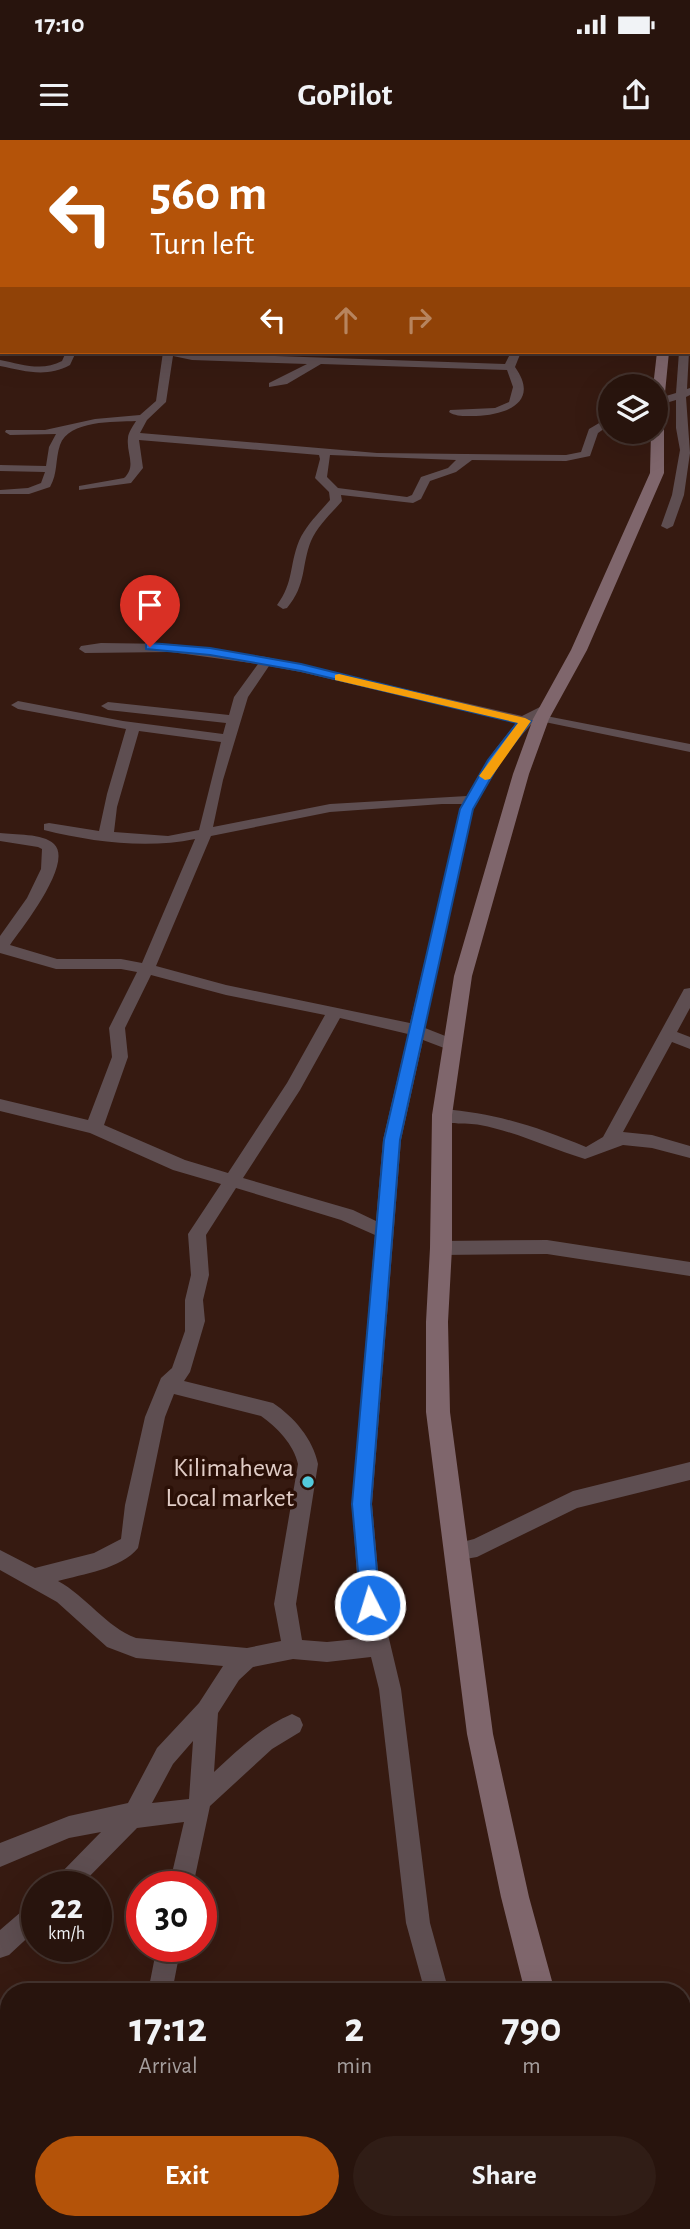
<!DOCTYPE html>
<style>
:root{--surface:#28140d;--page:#301d16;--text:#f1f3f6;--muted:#a59e9d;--line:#44332e;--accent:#b45309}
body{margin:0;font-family:"Alegreya Sans",sans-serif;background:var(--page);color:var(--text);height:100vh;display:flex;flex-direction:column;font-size:26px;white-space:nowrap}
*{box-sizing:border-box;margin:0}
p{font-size:23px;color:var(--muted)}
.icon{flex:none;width:38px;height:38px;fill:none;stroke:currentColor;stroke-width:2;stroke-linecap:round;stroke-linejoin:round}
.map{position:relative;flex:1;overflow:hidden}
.panel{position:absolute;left:0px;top:1843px;width:691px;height:247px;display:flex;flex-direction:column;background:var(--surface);border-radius:28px 28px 0 0;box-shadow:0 7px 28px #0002,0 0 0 2px var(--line)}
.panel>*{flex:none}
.hud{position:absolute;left:0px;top:0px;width:691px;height:214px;box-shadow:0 7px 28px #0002,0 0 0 2px var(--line);background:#b45309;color:#fff;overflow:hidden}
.controls{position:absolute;left:598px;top:234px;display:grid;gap:14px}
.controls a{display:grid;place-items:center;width:70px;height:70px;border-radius:50%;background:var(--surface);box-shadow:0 7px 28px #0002,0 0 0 2px var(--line);font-size:35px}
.speed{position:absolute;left:21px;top:1731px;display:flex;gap:14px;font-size:35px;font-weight:700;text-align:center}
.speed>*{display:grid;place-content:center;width:91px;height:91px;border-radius:50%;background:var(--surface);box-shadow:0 7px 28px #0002,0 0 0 2px var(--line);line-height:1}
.speed small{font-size:18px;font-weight:400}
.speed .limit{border:10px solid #d22;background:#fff;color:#111}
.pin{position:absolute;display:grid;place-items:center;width:60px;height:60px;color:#fff;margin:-72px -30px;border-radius:50% 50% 50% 0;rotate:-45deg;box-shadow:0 0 7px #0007}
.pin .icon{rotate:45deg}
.me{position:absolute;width:77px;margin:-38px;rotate:355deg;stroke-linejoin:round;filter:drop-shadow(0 0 5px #0008)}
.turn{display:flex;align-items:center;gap:24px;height:147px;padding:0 35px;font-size:32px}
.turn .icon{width:91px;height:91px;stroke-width:2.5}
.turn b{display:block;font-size:49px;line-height:60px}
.lanes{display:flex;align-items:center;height:66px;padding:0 35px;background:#0003;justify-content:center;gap:35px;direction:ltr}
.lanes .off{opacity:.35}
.eta{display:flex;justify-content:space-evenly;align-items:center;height:119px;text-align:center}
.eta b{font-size:42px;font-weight:700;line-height:49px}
.button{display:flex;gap:14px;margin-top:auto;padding:14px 35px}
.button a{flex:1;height:80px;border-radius:42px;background:var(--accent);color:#fff;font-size:28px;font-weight:700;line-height:80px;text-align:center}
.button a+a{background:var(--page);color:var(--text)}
.status{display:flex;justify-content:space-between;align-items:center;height:49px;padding:0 35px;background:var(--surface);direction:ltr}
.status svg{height:19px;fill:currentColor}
header{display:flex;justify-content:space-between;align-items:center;height:91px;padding:0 35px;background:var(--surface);font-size:32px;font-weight:700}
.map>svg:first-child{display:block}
</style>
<div class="status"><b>17:10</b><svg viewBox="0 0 49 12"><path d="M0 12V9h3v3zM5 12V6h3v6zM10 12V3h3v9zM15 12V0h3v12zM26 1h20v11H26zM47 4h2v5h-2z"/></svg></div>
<header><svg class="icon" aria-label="menu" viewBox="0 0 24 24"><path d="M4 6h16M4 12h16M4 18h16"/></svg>GoPilot<svg class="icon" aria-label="share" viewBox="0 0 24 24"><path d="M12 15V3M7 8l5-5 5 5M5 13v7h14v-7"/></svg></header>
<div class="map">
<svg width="690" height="2089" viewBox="0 0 690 2089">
<rect width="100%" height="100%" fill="#361a11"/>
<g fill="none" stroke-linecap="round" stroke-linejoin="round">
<path fill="#5e4e51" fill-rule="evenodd" d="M339 0H347V2H339Z
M400 0H410L399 2Z
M462 0H473L475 2H463Z
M0 20H2V26H0Z
M2 119V126L0 127V120Z
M2 137V146L0 147V138Z
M0 182H2V188H0Z
M66 212H76L70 225C46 238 25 231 0 226V220C21 224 42 232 62 221Z
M163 212 505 224 511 212H521L515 227C540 262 507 275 476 276 467 276 456 277 449 272L450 270 495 268 509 262 513 247 507 230 321 224 287 244 269 247V243L307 224 192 220 173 216 166 262 147 280 140 293 377 313 566 315 581 312 589 289 611 276V284L598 293 590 316 566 321 472 320 456 332 430 341 421 359 413 363 341 355 342 361C331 374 318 385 311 401 301 426 307 444 287 468L283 469 277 465C294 442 289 426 299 401 306 385 319 373 330 360L329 352 315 338 320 319 319 315 139 300 143 328 131 343 79 350V346L124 338C137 326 126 313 128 298 128 293 133 286 136 281 114 282 69 280 60 305 55 320 58 333 50 347L29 354H0V350L28 348 41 343 45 332 0 331V325L46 326 49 307 56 294 10 295 5 292 6 290H45L95 279 140 275 156 261ZM330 315 456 320 448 328 421 337 412 355 407 357 338 348 327 337Z
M679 212H689L687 249 690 248V255L686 257 690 313 684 355 673 386 667 389 661 386 672 355 680 310 676 288V260L656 266V259L676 253Z
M101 503 171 504 266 517 522 576 546 564 553 568 541 575 690 604V612L535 580 507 612 473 669 425 888 458 901 460 905 452 911 423 900 401 1000 372 1364 381 1465 401 1549 430 1783 449 1852H425L406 1783 379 1549 371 1517 327 1522 293 1519 253 1527 239 1540 218 1573 214 1632C238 1610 261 1587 292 1574L300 1578 303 1585 300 1592 272 1609 210 1666 193 1746H169L184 1682 137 1688 80 1746H52L56 1738 101 1692 69 1698 0 1727V1703L69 1676 128 1663 157 1608 199 1563 223 1526 136 1518 107 1507 57 1462 0 1430V1410L35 1428 94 1413 121 1399 125 1365 145 1277 161 1238 172 1228 185 1191V1160L191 1135 188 1094 221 1044 173 1030 90 993 0 971V959L88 980 112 917 109 888 137 832 121 829H56L0 813V796L27 758 41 729 42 709 38 707 0 701V693C14 695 43 693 54 704 74 723 22 788 10 805L57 819H121L142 823 195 699C147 709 92 702 44 690V684L49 683 99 691 107 654 126 589 18 569 11 565 18 561 123 581 223 594 226 583 108 570 101 566 108 562 229 575 234 557 258 524 171 512 85 513 79 509 81 506ZM269 526 301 532 516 583 494 611 467 656 330 664 213 687 223 640 248 557ZM139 591 221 602 199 690 168 696 114 692 117 667ZM442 664H462L410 883 226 845 156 826 211 696 330 672ZM151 835 226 855 325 875 287 943 228 1033 185 1020 104 985 128 917 125 888ZM340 878 408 894 383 1000 376 1081 353 1070 243 1038 300 950ZM236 1048 341 1080 375 1095 352 1364 359 1465 367 1498 327 1502 302 1500 296 1464 318 1324C313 1299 294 1277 273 1263L184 1241 190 1232 205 1181 203 1160 209 1135 206 1095ZM174 1254 261 1276C277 1287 294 1305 298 1324L274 1464 281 1501 247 1508 136 1498C106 1487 86 1456 58 1441 83 1434 121 1429 138 1408L165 1277ZM193 1601 189 1659 152 1663 173 1624Z
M690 848V868L677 892 690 897V909L672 902 623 992 652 995 690 1006V1018L652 1008 623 1005 585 1019C549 1008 517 992 480 985 467 982 441 987 434 975L442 969C496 973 537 987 586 1007L603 997 684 849Z
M547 1100 690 1122V1136L547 1114 441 1115 435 1113 432 1108 435 1103 441 1101Z
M690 1322V1340L577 1368 477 1417 454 1421 447 1418 444 1412 447 1406 474 1399 573 1351Z
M37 1761V1789L9 1815 0 1818V1790L29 1765Z
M157 1806H181L172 1852H148Z
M494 2081H520L523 2089H497Z"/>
<path fill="#7f666c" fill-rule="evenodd" d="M663 0H673V2H663Z
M657 212H669L664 263V333L587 510 549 579 529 634 472 836 452 975V1108L448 1182 450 1272 493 1594 529 1757 555 1852H525L501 1757 467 1594 426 1272V1182L430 1108 432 975 454 836 513 634 533 579 571 510 650 333 651 292H656V247H653Z
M587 2081H619L622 2089H590Z"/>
</g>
<path fill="#1a73e8" stroke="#114b97" stroke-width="2" d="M150 503 210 508 301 524 531 581 500 622 473 669 400 1000 371 1364 380 1465 377 1471 370 1473 364 1471 361 1465 352 1364 384 1000 460 669 488 620 517 583 301 531 210 515 146 509V504Z"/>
<path fill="#f59e0b" d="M339 534 525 578 531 581 490 639 485 640 479 636 518 583 335 540V535Z"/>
<circle fill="#53cadc" stroke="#2b1007" stroke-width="2.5" cx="308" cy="1342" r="7"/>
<g text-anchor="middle" stroke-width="7" stroke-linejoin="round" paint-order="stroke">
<g font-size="26" fill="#e0ccc6" stroke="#2b1007" text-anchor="end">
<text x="294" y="1336">Kilimahewa<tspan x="294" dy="30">Local market</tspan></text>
</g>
</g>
</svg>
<div class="controls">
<a><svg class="icon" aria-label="layers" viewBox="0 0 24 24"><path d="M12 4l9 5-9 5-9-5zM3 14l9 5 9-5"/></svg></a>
</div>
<div class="speed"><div>22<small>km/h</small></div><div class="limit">30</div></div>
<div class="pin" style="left:150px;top:507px;background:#d93025"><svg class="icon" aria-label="arrive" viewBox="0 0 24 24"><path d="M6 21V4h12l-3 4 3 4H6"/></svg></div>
<svg class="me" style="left:370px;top:1465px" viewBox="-20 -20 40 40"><circle r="17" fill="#1a73e8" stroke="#fff" stroke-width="3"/><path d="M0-11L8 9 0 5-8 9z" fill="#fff"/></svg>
<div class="hud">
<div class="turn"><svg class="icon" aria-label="left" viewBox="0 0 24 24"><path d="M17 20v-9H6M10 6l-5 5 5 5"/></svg><div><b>560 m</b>Turn left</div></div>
<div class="lanes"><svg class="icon" aria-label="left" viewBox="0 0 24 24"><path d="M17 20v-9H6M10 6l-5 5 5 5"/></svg><svg class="icon off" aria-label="ahead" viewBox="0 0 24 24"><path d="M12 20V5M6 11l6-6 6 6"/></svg><svg class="icon off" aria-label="right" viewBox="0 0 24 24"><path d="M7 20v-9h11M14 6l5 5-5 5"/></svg></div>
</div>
<section class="panel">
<div class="eta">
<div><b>17:12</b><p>Arrival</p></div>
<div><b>2</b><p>min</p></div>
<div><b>790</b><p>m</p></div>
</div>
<div class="button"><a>Exit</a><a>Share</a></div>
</section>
</div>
